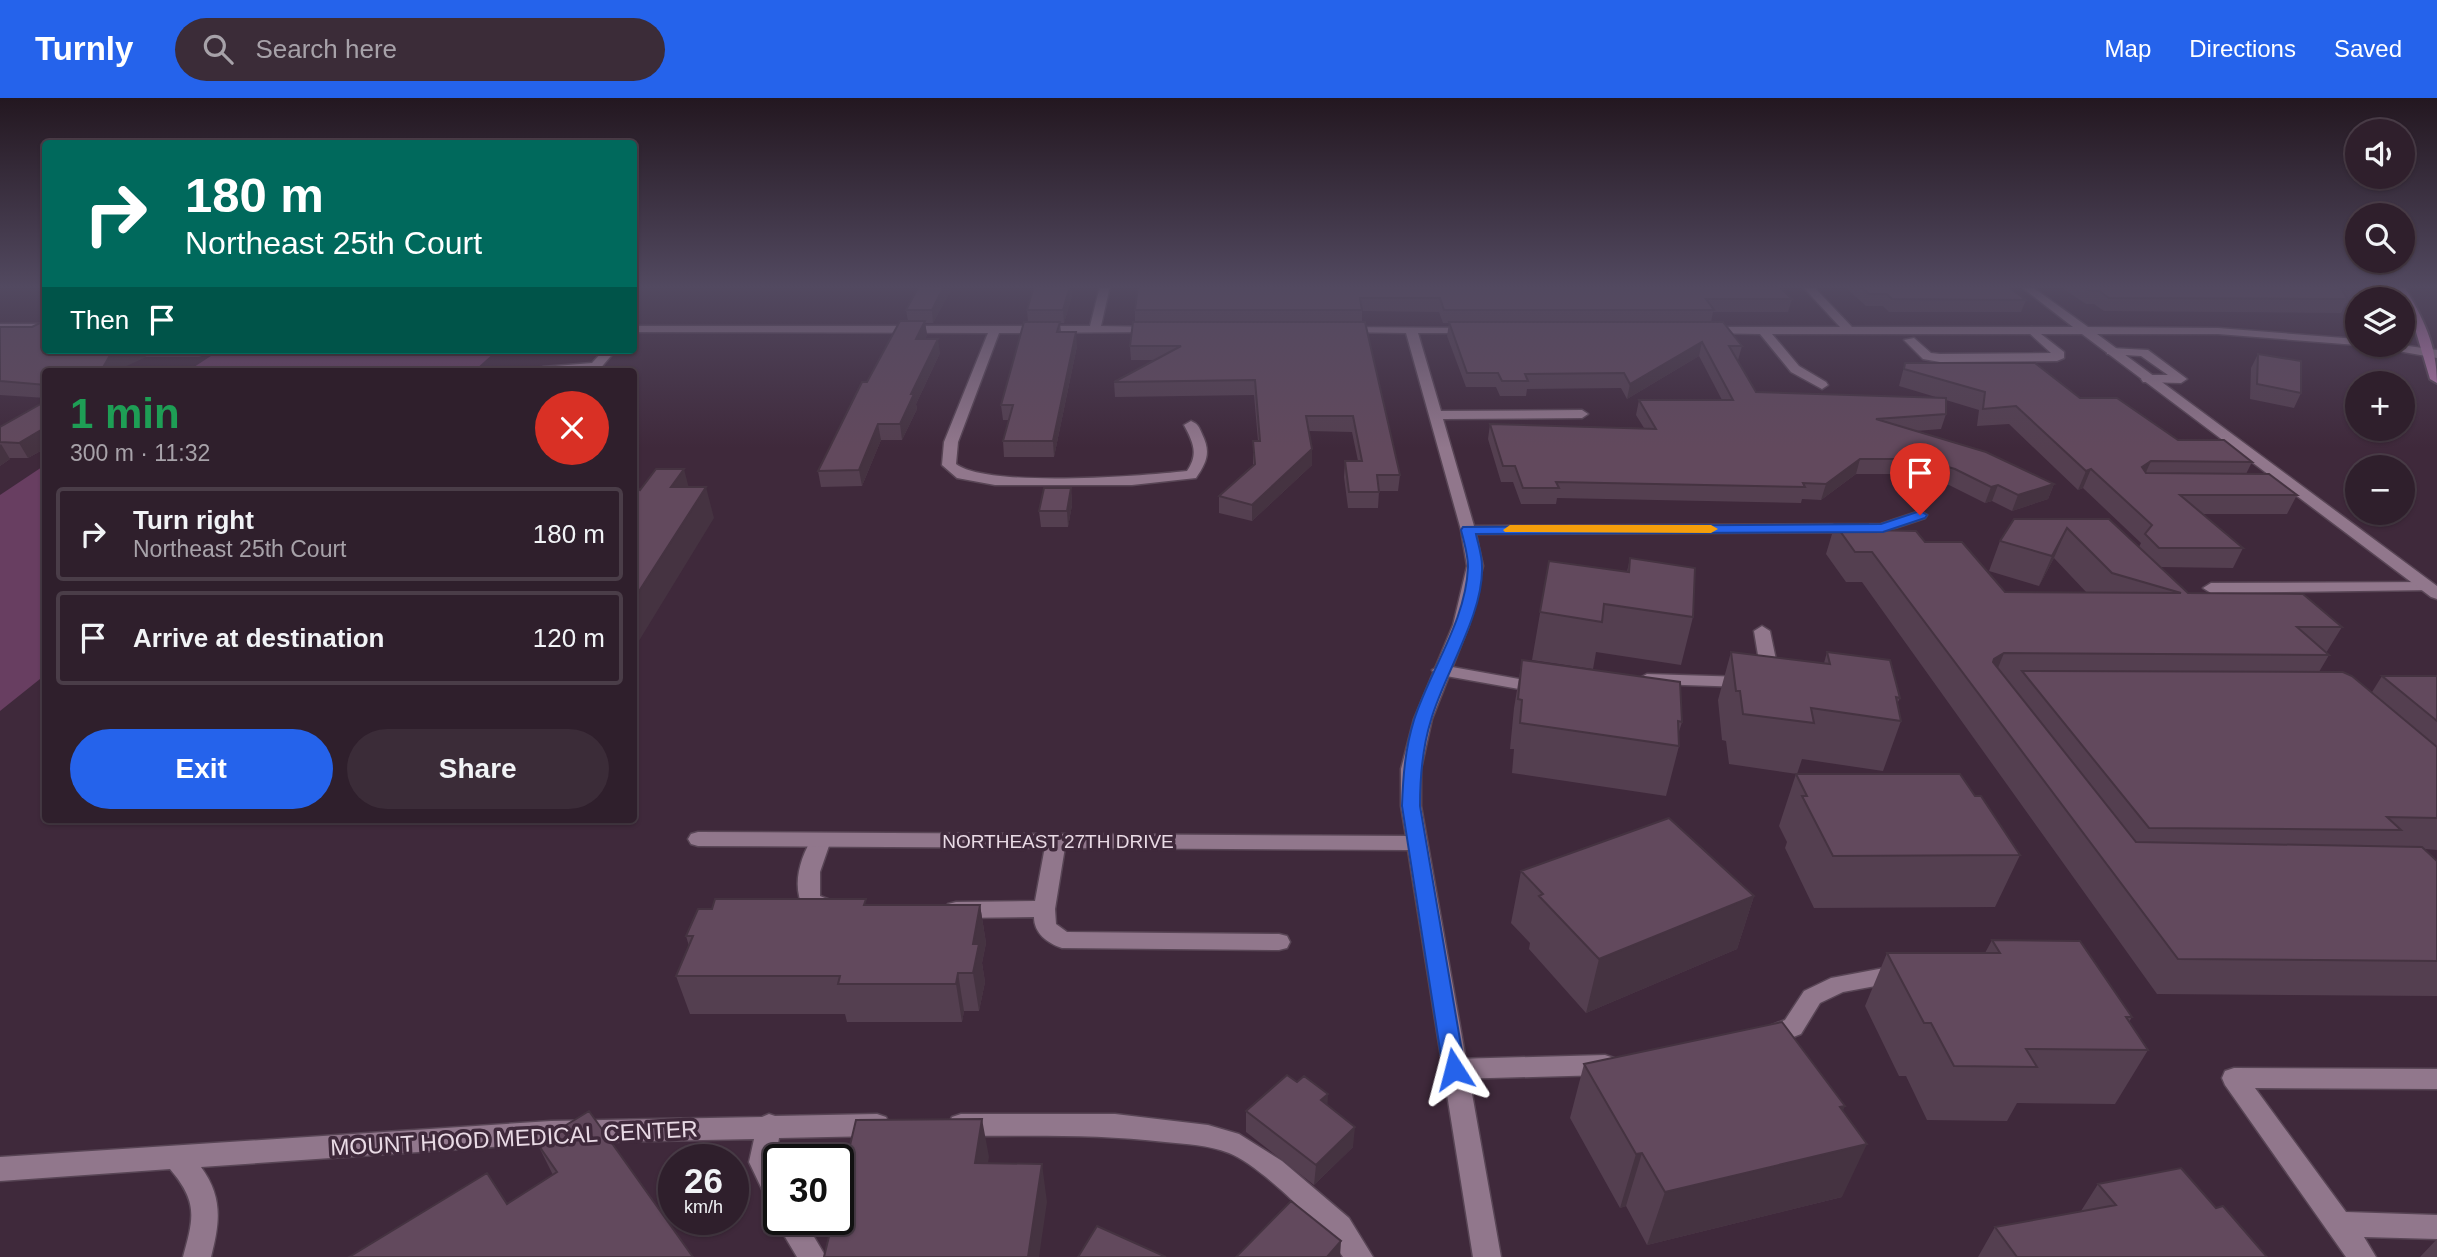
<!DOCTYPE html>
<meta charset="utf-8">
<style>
:root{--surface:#2f1f2c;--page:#3b2c38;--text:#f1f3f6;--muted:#a7a2a9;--line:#4a3d48;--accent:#2563eb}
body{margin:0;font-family:Helvetica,sans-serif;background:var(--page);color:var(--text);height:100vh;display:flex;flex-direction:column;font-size:26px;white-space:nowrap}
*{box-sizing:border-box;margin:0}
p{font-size:23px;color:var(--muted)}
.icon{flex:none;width:38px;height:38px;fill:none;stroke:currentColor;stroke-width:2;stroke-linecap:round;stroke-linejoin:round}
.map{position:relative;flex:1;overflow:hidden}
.sheet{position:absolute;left:42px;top:270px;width:595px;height:455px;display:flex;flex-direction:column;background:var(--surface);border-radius:7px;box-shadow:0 2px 5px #0004,0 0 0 2px var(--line)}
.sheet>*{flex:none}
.banner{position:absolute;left:42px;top:42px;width:595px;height:214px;border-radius:7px;box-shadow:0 2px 5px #0004,0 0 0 2px var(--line);background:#00695c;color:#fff;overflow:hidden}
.tools{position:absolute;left:2345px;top:21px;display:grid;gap:14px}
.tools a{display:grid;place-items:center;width:70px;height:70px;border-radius:50%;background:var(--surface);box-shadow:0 2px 5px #0004,0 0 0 2px var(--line);font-size:35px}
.speed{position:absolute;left:658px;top:1046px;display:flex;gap:14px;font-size:35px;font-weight:700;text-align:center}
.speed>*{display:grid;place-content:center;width:91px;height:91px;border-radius:50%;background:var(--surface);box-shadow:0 2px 5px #0004,0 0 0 2px var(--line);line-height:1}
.speed small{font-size:18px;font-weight:400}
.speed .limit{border:4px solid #111;border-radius:10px;background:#fff;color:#111}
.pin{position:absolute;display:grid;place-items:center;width:60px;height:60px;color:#fff;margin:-72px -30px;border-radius:50% 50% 50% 0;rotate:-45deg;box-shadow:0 0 7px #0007}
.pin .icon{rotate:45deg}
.me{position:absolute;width:77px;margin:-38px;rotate:351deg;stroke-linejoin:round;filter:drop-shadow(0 0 5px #0008)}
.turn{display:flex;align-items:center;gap:24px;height:147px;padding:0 28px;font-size:32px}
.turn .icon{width:91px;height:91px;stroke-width:2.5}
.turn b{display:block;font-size:49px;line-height:60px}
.then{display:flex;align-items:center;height:66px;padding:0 28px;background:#0003;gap:14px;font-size:26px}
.round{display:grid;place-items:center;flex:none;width:74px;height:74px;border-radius:37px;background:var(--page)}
.headline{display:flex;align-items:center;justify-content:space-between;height:119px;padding:0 28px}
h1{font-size:42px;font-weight:700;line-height:52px;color:#1e9e55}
.action{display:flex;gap:14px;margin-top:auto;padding:14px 28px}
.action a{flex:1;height:80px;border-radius:42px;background:var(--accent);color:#fff;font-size:28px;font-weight:700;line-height:80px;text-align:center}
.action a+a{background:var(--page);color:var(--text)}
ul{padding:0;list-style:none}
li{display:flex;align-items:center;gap:21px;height:94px;margin:0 14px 10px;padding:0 14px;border:4px solid var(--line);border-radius:7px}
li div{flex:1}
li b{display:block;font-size:26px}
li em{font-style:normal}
header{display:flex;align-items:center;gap:42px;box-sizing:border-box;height:98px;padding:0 35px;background:var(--accent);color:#fff}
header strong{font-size:33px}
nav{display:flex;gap:38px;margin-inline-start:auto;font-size:24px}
.search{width:490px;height:63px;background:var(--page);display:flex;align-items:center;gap:18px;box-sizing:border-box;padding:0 24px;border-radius:38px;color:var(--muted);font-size:26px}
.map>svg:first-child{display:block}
</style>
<header>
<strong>Turnly</strong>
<div class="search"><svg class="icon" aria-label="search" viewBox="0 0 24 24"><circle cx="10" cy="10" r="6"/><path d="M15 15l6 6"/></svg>Search here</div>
<nav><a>Map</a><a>Directions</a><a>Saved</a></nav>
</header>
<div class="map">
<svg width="2437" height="1159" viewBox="0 0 2437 1159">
<rect width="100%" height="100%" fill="#3f293b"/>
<path fill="#683e61" d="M220 252H497L474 273H188Z
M45 367V577L0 613V397Z"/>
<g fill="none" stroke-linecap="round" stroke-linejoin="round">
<defs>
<path id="service" d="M2032 229 2064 254V260L2057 263 1940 264 1923 261 1904 242 1914 240 1931 255 1940 256 2051 255 2028 234V230Z
M2111 250 2148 252 2187 281 2181 285 2143 284 2141 281 2147 277H2168L2141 258 2107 256V252Z
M604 252H616L598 273H537L543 269 592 265Z
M2427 484 2433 486 2435 489 2433 492 2211 495 2203 490 2211 485Z
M1762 528 1770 533 1780 581 1771 586 1762 581 1754 533Z
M1441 567 1541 585 1550 590 1541 595 1435 576 1432 572Z
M1647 576 1745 579 1754 584 1745 589 1654 586 1650 594H1638L1635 590 1638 581Z
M821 735 828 737 831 742 820 774V798L835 804 838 810 835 816 827 818 804 811C791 788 800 759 814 737Z
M1056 736 1063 738 1066 743 1055 811 1056 826 1067 834 1279 836 1287 838 1290 844 1287 850 1279 852 1062 850C1047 845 1034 835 1034 819L956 820 948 818 945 812 948 806 956 804 1035 803 1046 743 1049 738Z
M1900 867 1908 870 1911 876 1908 882 1843 894 1820 905 1801 936 1765 950 1757 947 1753 940 1757 933 1785 922 1804 893 1831 880Z
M1605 957 1614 960 1617 967 1614 974 1605 977 1454 981 1445 978 1442 971 1445 964 1454 961Z
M2234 970 2437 971V991L2255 990 2346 1114 2437 1117V1141L2364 1139 2376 1159H2346L2225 987 2222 980 2225 973Z
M769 1016 775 1018 877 1016 886 1019 890 1027 886 1035 877 1038 779 1040 775 1064 779 1072V1112L770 1108 749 1064 754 1041 551 1045 201 1069C223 1099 220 1124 211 1159H183C194 1119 198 1104 170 1071L0 1083V1059L551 1023 762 1019Z
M961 1016H1115L1208 1027 1239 1036 1282 1063 1349 1120 1373 1159H1343C1325 1131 1260 1067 1229 1055 1208 1047 1186 1046 1165 1044 1097 1036 1029 1038 961 1038L952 1035 948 1027 952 1019Z
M779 1115V1122H804L826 1159H797L775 1122Z"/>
<path id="minor" d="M1100 188H1110L1101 228 1154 229 1160 232 1158 234 999 235 958 344 956 366C988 390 1142 378 1187 373 1199 356 1193 344 1184 327L1191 323C1198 326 1199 329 1202 336 1211 354 1207 364 1196 380L1132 387H995L957 380 942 367 944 344 988 235 634 234V228H1090Z
M1802 188H1813L1852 229H2073L2020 188H2031L2088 229 2218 230 2357 241V247H2360H2357L2218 236H2097L2437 488V501L2431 499 2082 236H1772L1799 268 1826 284 1828 287 1822 291 1791 274 1760 236 1707 235 1701 232 1707 229H1840Z
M0 226H46V232H0Z
M1343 229 1476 230 1478 232 1472 235H1418L1441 313 1582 312 1588 316 1582 320 1443 321 1474 428 1881 426 1920 413 1927 417 1925 420 1883 434 1476 436 1483 468 1469 527 1432 621 1421 671V708L1501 1159H1473L1408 752 698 748 691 746 688 741 691 736 698 734 1406 738 1401 708V671L1414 621 1453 527 1467 468 1461 432 1406 235 1339 234 1337 232Z
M2375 247H2401L2437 252V260L2381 250Z"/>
<path id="trunk" d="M2392 188H2404C2423 220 2437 247 2437 285L2430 281 2413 224 2403 201H2400Z"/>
</defs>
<use href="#service" stroke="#584555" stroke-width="3"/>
<use href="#minor" stroke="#584555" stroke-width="3"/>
<use href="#trunk" stroke="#584555" stroke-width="4"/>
<use href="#service" fill="#91778c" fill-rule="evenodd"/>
<use href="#minor" fill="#91778c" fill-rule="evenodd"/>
<use href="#trunk" fill="#bd7eb2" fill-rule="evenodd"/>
</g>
<path fill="#543f50" d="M919 188H953L933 225H925L927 237 925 241 940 255 916 306 917 311 902 342H881L862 388 821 389 818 373 867 284 908 223 906 212Z
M1034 188H1071L1072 198 1064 225H1060L1061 234 1077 248 1054 359H1004L1003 343 1009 322H1003L1001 307 1028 224 1027 212Z
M1138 188 1792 201 1788 214H1713L1711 224 1742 248 1738 262H1737L1756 294 1939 300 1899 288 1905 265 2080 300 2178 342 2252 364 2246 376 2297 397 2287 416H2203L2243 450 2233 470 2160 469 2188 495 2342 529 2326 555 2329 557 2319 574 2372 594 2382 578H2437V752L2425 751 2437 763V898L2157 896 1862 484H1846L1826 456 1835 426 1925 444 2005 494 2087 495 2054 460 2039 488 1989 473 2000 443 2109 421 2139 449 2141 445 2083 390 2078 392 2009 326 1977 328 1979 312 1946 302V316L1941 331 1916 333 2054 386 2048 401 2012 413 1992 403 1985 405 1949 387 1915 376H1856L1821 402 1802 401 1801 405 1557 400 1556 406H1521L1513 384H1501L1488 341 1490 326 1644 330 1636 317 1639 302H1722L1699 258 1627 301 1621 290 1527 291 1526 298H1500L1496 289H1466L1447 238 1449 225H1443L1439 214 1362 213V224L1400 377 1398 393H1379L1378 410H1348L1344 379 1345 363H1358L1352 334 1309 333 1312 351V367L1252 423 1219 415V398L1253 367V343H1258L1254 297 1115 299 1114 284 1155 262H1131L1130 248 1135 224V212Z
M1844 188H2007L2026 202 2021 214H1889L1883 208H1866Z
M2059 188H2350L2354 192 2347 205H2346L2341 215 2104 213 2094 206H2086Z
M0 229 46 252H211L200 259H146L46 273V300L0 297Z
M2258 256 2301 295 2294 310 2250 301 2251 270Z
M46 303V350L28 360H9L10 361 0 368V329Z
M1071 390 1072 407 1068 429H1041L1039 413Z
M1630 460 1693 519 1681 567 1596 554 1593 571 1532 562 1549 463 1627 474Z
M1731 554 1824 565 1827 554 1900 600 1897 606 1901 623 1883 673 1802 661 1797 676 1729 666 1726 643 1722 642 1718 602Z
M1522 562 1682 624 1678 637 1679 648 1666 698 1512 675 1514 651H1510L1514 610Z
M1796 676 2020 757 1995 809 1814 810 1785 750 1787 744 1779 728Z
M1521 773 1754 798 1737 851 1586 915 1529 851 1530 845 1511 825Z
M867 807H980L986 845 982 865 985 884 979 913H964L962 924H847L845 916H690L676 878 689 848 686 838Z
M1992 842 2132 919 2129 924 2148 952 2115 1006 2017 1005 2007 1023 1927 1022 1906 978H1899L1865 908 1887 855H1985Z
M1584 966 1843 1014 1842 1099 1647 1147 1626 1108 1620 1110 1570 1020Z
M1328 1007 1353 1049 1314 1087 1246 1034V1013Z
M537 1045 693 1159 507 1106 553 1077Z
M2098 1086 2216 1110 2267 1159H1978L1995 1129 2081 1113Z
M2437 1141V1159H2420Z"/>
<path fill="#453341" d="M944 188H953L933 225 932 212Z
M1070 188H1071L1072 198 1064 225 1063 212Z
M925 223 927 237 918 255 916 241Z
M1076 234 1077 248 1054 359 1053 343Z
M938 241 940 255 916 306 917 311 902 342 900 326 911 296Z
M1702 244 1699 258 1627 301 1630 286Z
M124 252H142L146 259 116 273H101L109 259Z
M197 252H211L200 259Z
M878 326 881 342 862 388 859 372Z
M46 329V350L28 360 19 345Z
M1 346 10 361 0 368V347Z
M1312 351V367L1252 423V407Z
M1860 361 1856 376 1821 402 1826 386Z
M2151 363 2143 381 2142 369Z
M684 371 692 402 671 389Z
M2091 371 2083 390 2078 392 2086 373Z
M2054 386 2048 401 2012 413 2018 397Z
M1998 387 1992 403 1985 405 1991 389Z
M706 389 714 420 634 551V501Z
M1071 390 1072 407 1068 429 1067 413Z
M2067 430 2054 460 2039 488 2052 458Z
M2004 555 1991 587 1994 561Z
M1754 798 1737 851 1586 915 1599 861Z
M980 807 986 845 982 865 985 884 979 913 973 875V846Z
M958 875 964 913 962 924 956 886Z
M1328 996 1327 1016 1321 1002Z
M1845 1008 1825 1056 1867 1046 1842 1099 1647 1147 1665 1094 1840 1009Z
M982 1021 989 1059 982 1103 975 1065Z
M1355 1029 1353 1049 1314 1087 1316 1067Z
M1642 1055 1626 1108 1620 1110 1636 1056Z
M1042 1066 1047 1104 1039 1159H1028Z
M1341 1143 1340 1159H1327Z"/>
<path fill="#62495d" stroke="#453341" stroke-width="2" d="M919 188H944L932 212H906Z
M1034 188H1070L1063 212H1027Z
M1138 188H1779L1792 201H1706L1714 212H1444L1440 200H1360L1362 212H1135Z
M1860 188H2007L2026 202 1892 201 1887 196H1869Z
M2083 188H2350L2354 192 2341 191 2348 201 2109 200 2099 193H2091Z
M46 222V252H124L109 259 101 273H46V287L0 283V229H32Z
M900 223H925L916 241H938L911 296H914L900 326H878L859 372 818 373 862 284H867Z
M1024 224H1060L1057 234H1076L1053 343H1003L1013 307H1001Z
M1133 224H1365L1400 377H1377L1379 394H1349L1345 363H1362L1353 318H1306L1312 351 1252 407 1219 398 1255 366 1253 343H1260L1255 282 1114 284 1181 248H1130Z
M1449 224H1723L1742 248H1729L1756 294 1946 300V316L1876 321 1986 354 2054 386 2018 397 1998 387 1991 389 1955 371 1920 361H1860L1826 386 1803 385 1805 389 1556 384 1559 390H1523L1515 368H1503L1490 326 1656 331 1639 302H1733L1702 244 1630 286 1624 275 1525 276 1528 283H1502L1498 275H1467Z
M2258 256 2301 263V295L2257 286Z
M1905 265H2035L2080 300H2117L2178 342H2224L2252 364 2151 363 2142 369 2146 375 2269 376 2297 397H2180L2243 450H2159L2145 436 2152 427 2091 371 2086 373 2016 308 1983 311 1985 294 1904 271Z
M46 303V329L19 345 0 344V329Z
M656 371H684L671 389H706L634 501V387L640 392Z
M1044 390H1071L1067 413H1039Z
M2014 421H2109L2188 495 2303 496 2342 529H2297L2329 557 2004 555 1994 561 1993 564 2136 744 2422 749 2437 763V863L2178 861 1872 454H1855L1835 426H1868L1872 432 1916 433 1925 444H1962L2005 494 2181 495 2112 475 2067 430 2052 458 2000 443Z
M1630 460 1695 470 1693 519 1604 506 1602 524 1540 514 1549 463 1629 474Z
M1731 554 1830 566 1827 554 1890 562 1900 600 1896 599 1901 623 1811 610 1814 625 1743 616 1740 593H1736Z
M1522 562 1680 584 1682 624 1678 623 1679 648 1520 625 1522 602 1518 601Z
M2022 573 2343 574 2352 578 2437 649V720L2387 719 2401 732 2149 730Z
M2382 578H2437V623Z
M1796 676H1960L1975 698H1981L2020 757 1833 758 1802 698H1807Z
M1669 720 1754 798 1599 861 1539 798 1543 796 1521 773Z
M715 801H866L864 807H980L973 846H979L973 875H958L956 886H838L840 878H676L693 838H686L698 811H712Z
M1992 842 2080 843 2132 919H2126L2148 952 2026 951 2037 969 1954 968 1931 925H1924L1887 855H2000Z
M1782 924 1845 1008 1840 1009 1867 1046 1665 1094 1642 1055 1636 1056 1584 966Z
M1287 977 1297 984 1304 978 1328 996 1321 1002 1355 1029 1316 1067 1246 1013Z
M589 1013 693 1159H349L487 1075 507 1106 557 1074 537 1045Z
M982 1021 975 1065 1042 1066 1028 1159H824L833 1122H838V1098L856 1022Z
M2181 1070 2216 1110 2223 1108 2267 1159H2017L1995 1129 2116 1107 2098 1086Z
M1291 1103 1341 1143 1327 1159H1236Z
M1097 1128 1166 1159H1078Z"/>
<linearGradient id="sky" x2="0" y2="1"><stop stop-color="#231720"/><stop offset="0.54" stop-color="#524960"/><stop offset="1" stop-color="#524960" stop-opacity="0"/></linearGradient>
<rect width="2437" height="350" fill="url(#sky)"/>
<path fill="#2563eb" stroke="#184099" stroke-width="2" d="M1920 413 1927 417 1925 420 1883 434 1476 436C1478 446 1482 457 1482 468 1484 516 1444 576 1431 622 1422 651 1420 679 1420 708L1465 971 1462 978 1454 980 1446 978 1443 971 1402 708C1403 679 1405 651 1414 622 1430 572 1466 523 1468 469 1468 457 1464 443 1461 432L1463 429 1881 426Z"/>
<path fill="#f59e0b" d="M1510 427H1711L1718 431 1711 435 1505 434 1503 432Z"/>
<g text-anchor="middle" stroke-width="7" stroke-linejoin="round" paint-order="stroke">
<g font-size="19" fill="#e9dae5" stroke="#3f293b">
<text x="1058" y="750">NORTHEAST 27TH DRIVE</text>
</g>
<g font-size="23" fill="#e9dae5" stroke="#3f293b">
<text transform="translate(514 1040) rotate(-3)" y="8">MOUNT HOOD MEDICAL CENTER</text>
</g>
</g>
</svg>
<div class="tools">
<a><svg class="icon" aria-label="sound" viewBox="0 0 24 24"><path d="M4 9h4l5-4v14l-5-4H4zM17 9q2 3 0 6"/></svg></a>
<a><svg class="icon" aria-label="search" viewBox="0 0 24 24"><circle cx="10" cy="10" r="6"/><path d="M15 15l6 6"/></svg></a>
<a><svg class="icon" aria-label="layers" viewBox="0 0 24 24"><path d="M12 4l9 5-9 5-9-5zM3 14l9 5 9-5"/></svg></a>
<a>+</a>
<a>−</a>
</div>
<div class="speed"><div>26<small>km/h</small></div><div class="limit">30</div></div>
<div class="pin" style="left:1920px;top:417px;background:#d93025"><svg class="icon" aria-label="arrive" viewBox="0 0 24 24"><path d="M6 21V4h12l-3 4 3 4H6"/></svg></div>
<svg class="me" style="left:1454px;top:971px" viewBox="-20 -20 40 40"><path d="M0-17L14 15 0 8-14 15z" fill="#2563eb" stroke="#fff" stroke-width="4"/></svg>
<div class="banner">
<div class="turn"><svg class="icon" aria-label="right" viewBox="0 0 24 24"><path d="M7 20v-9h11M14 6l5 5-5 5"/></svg><div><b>180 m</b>Northeast 25th Court</div></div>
<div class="then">Then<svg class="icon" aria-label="arrive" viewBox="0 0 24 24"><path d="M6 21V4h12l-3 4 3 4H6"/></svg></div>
</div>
<section class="sheet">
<div class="headline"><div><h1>1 min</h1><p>300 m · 11:32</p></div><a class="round" style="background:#d93025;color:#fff"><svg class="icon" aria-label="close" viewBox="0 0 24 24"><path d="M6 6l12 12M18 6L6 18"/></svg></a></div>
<ul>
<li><svg class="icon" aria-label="right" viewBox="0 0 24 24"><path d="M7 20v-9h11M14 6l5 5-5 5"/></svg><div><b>Turn right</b><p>Northeast 25th Court</p></div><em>180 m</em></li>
<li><svg class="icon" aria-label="arrive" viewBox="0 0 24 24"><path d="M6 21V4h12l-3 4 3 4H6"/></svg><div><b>Arrive at destination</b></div><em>120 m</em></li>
</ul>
<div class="action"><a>Exit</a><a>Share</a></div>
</section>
</div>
